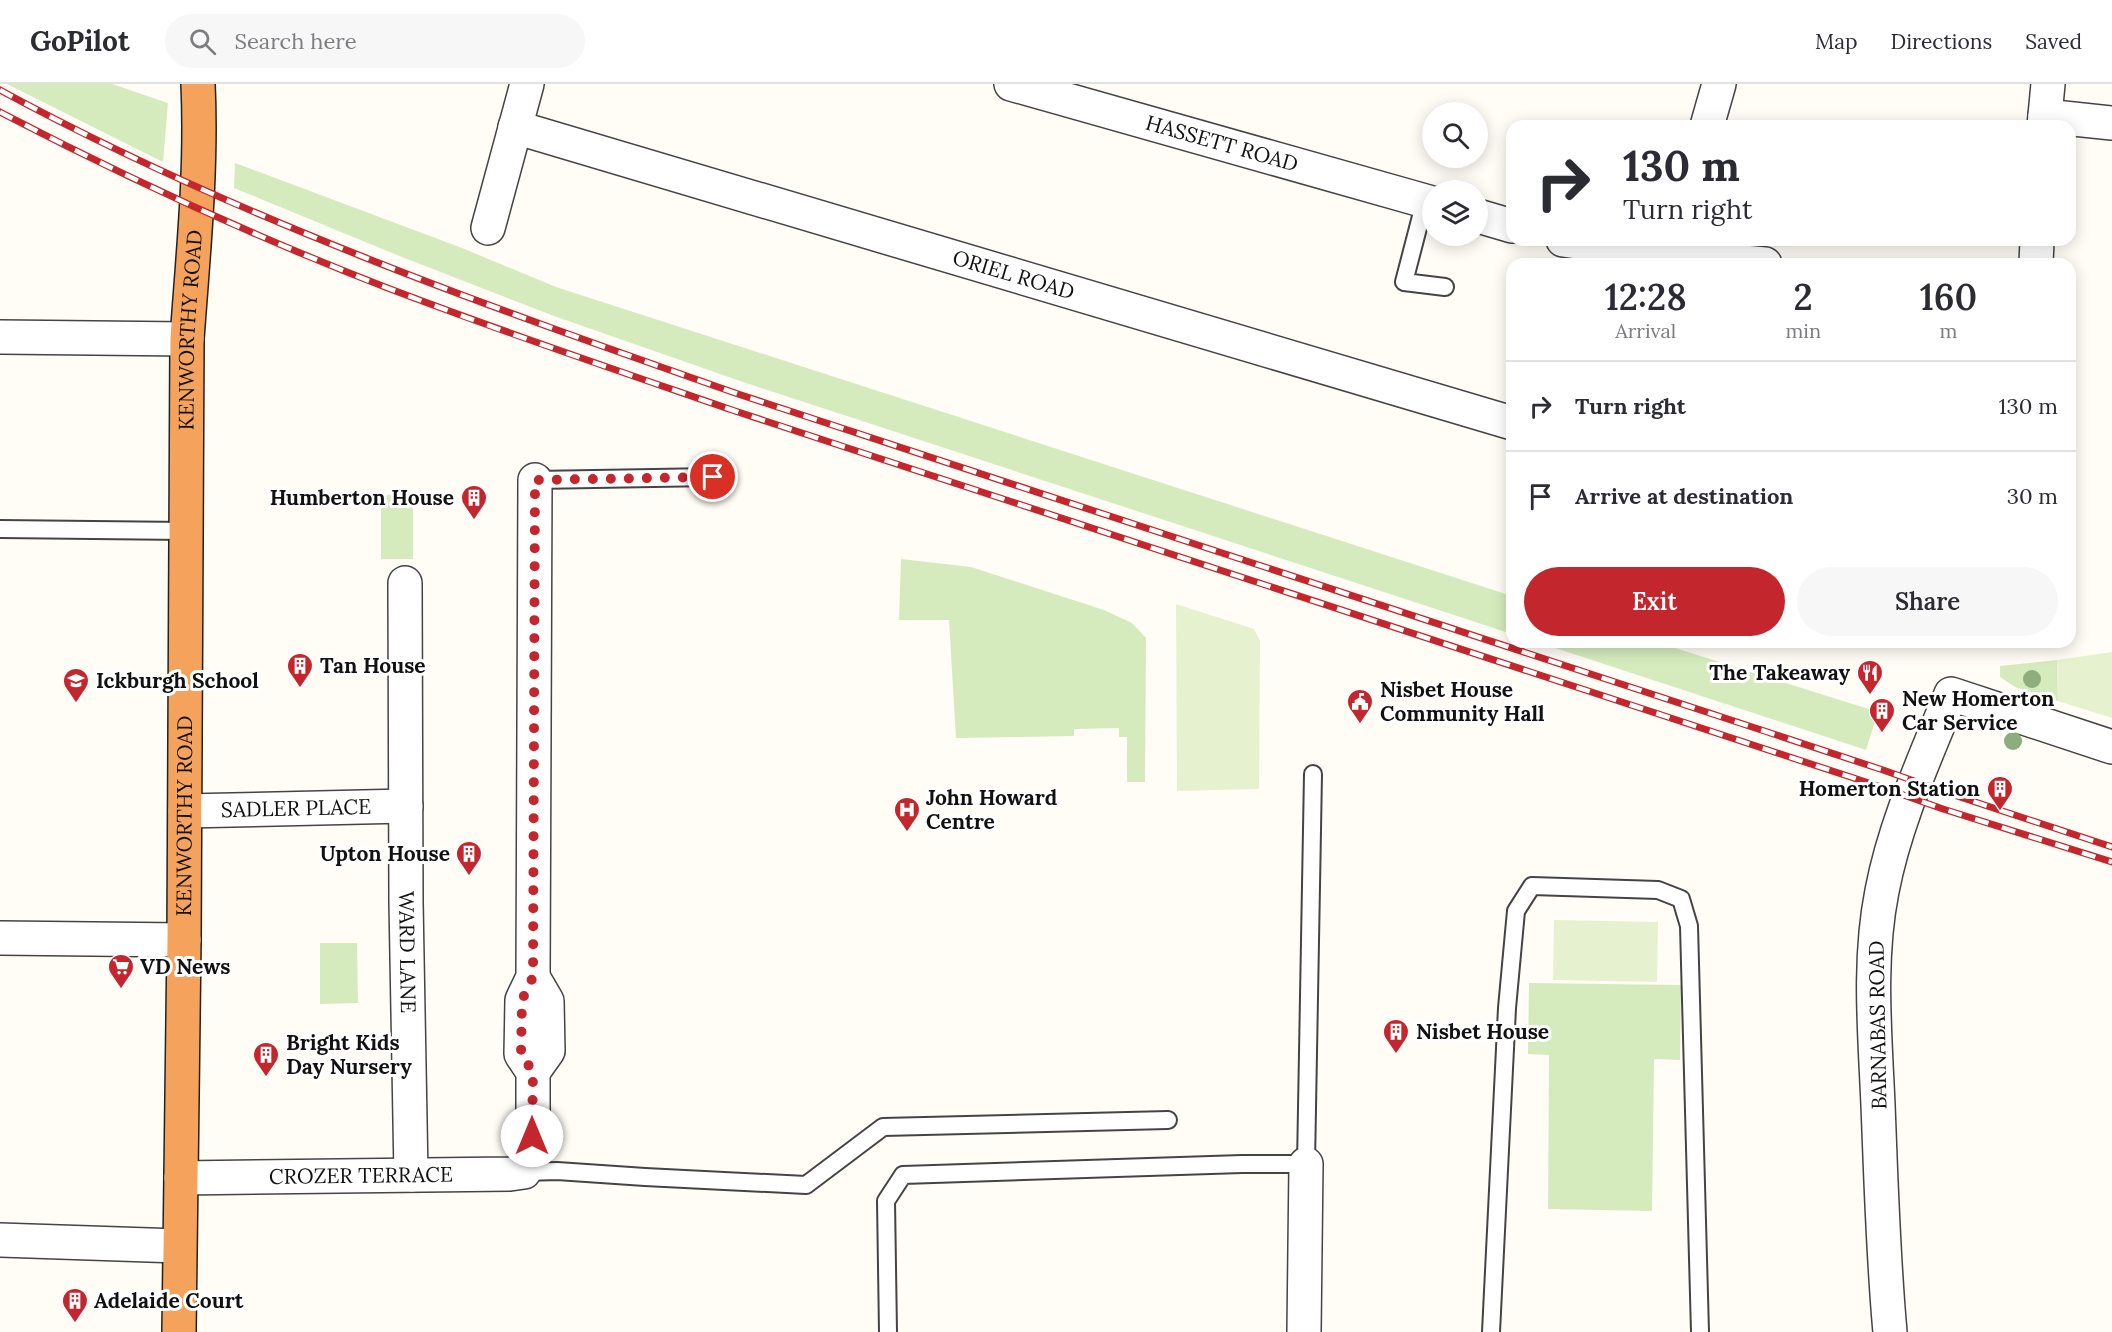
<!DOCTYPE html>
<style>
:root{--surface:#fff;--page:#f7f7f7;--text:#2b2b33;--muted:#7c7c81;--line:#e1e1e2;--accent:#c4262e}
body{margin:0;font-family:Lora,serif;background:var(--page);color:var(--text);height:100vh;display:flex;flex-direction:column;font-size:22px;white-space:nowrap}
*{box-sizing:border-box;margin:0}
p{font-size:20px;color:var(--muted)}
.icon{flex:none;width:33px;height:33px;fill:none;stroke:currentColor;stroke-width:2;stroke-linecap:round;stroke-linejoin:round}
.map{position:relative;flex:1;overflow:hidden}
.side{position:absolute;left:1506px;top:174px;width:570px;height:390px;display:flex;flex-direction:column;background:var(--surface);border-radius:18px;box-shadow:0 3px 15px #0003}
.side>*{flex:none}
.guide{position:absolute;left:1506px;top:36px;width:570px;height:126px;border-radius:18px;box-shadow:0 3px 15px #0003;background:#fff;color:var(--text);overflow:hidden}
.fabs{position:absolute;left:1422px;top:18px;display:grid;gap:12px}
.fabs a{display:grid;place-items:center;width:66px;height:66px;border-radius:50%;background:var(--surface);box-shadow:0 3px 15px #0003;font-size:30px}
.pin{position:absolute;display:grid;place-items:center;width:51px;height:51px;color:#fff;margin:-26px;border:3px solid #fff;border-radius:50%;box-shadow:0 2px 6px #0007}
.me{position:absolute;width:66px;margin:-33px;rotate:0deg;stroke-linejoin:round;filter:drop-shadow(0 0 4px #0008)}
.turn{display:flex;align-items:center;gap:21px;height:126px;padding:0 18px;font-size:27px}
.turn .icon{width:78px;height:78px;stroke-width:2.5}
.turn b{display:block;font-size:42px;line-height:51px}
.eta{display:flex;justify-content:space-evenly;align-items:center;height:102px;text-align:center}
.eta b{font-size:36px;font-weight:600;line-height:42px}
.action{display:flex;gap:12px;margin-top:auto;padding:12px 18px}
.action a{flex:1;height:69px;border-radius:36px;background:var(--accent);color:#fff;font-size:24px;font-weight:600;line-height:69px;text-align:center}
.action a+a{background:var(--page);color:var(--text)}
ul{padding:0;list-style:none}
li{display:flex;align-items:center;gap:18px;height:90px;padding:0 18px;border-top:2px solid var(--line)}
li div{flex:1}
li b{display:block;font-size:22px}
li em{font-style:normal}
header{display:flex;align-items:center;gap:36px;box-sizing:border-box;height:84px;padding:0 30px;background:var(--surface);border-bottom:2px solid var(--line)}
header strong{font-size:28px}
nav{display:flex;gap:33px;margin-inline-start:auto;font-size:21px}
.search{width:420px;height:54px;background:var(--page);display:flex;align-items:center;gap:15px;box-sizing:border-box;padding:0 21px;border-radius:33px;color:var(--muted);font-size:22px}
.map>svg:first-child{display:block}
</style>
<header>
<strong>GoPilot</strong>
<div class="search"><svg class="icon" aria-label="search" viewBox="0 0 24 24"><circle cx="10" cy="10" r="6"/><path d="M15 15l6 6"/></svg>Search here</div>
<nav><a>Map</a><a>Directions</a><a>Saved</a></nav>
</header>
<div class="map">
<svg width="2112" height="1248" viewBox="0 0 2112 1248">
<rect width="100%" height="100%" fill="#fffdf5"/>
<path fill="#d5ebbd" d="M7 0H112L168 19 163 78Z
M235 79 462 164 556 203 1512 512V550L743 298 554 232 397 171 234 104Z
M381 411H413V475H381Z
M901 475 971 483 1104 526 1132 539 1146 554 1145 698H1127V653H1119V644L1074 645V652L956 654 949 536H899Z
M1537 558H1656L1878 628 1866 666Z
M2057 576 2058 617 2015 603 2000 593V582Z
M320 859H357L358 919 320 920Z
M1529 899 1681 901 1680 976 1654 975 1652 1127 1548 1125 1549 971 1528 970Z"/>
<path fill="#e6f2cf" d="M1176 520 1254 545 1260 557 1259 705 1177 707Z
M2112 568V634L2058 617 2057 576Z
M1554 836 1658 838 1657 898 1553 896Z"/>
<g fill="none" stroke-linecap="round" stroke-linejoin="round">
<defs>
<path id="lane" d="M1425 117 1404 198 1445 203
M535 396 713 393
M0 445 186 447
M524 1088 557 1087 645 1093 806 1101 883 1043 1168 1036
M888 1248 886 1117 903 1091 1242 1080H1306L1313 690
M1491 1248 1507 924 1516 827 1532 802 1658 806 1681 815 1689 842 1700 1248"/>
<g id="street">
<path id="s1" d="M1011 0 1432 119"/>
<path d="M2045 32 2112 39"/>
<path d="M1707 42 1719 0"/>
<path d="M2044 42 2048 0"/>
<path id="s2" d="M515 43 1512 339"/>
<path d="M1478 132 1512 142"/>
<path d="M488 144 527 0"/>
<path d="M1563 156 1667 171 1765 180"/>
<path d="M2036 180 2037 156"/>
<path d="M0 253 187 255"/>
<path id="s3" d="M405 499 406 818 411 1091"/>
<path id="s4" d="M185 727 406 722"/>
<path d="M0 854 184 856"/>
<path d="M533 988 548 967 547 917 533 893"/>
<path id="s5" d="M181 1094 510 1090 524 1088 533 1074V988L521 970 522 916 533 893 535 396"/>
<path d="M0 1156 179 1162"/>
<path d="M1304 1248 1306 1080"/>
<path d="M1890 1248C1883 1172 1881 1096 1878 1021 1875 950 1868 877 1882 807 1895 739 1925 674 1951 610L2112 663"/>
</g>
<g id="highway">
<path id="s6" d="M179 1248 184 856 187 255C193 171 202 85 198 0"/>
</g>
</defs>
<use href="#lane" stroke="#444" stroke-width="20"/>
<use href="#street" stroke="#444" stroke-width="36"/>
<use href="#highway" stroke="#222" stroke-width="36"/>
<use href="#lane" stroke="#fff" stroke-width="16"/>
<use href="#street" stroke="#fff" stroke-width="33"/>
<use href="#highway" stroke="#f5a25d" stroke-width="33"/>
<defs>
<path id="rail" d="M0 6C234 133 487 222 738 310L1883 686 1948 709 2112 763
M0 28C125 93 253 152 385 203 500 247 616 286 732 326L1878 702 1943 725 2112 778"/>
</defs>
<use href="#rail" stroke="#c4262e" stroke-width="7"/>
<use href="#rail" stroke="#fff" stroke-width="4.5" stroke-dasharray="14" stroke-linecap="butt"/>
</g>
<g fill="#8dad7f">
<circle cx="2032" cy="595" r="9"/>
<circle cx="2013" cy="657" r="9"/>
</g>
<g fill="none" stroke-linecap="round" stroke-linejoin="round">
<path stroke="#c4262e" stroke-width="10" stroke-dasharray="0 18" d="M532 1052 533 988 521 970 522 916 533 893 535 396 713 393"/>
</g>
<defs>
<symbol id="building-pin" viewBox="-11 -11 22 30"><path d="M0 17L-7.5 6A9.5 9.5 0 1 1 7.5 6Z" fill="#c4262e" stroke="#fff"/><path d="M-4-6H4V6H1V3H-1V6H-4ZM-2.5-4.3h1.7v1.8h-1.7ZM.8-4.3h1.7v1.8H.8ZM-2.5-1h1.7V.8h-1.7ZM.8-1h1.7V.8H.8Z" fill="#fff"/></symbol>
<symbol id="restaurant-pin" viewBox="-11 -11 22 30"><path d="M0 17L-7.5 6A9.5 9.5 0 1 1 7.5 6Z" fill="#c4262e" stroke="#fff"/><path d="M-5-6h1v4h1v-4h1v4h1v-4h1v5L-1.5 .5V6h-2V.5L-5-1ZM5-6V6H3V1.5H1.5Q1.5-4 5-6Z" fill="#fff"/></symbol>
<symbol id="school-pin" viewBox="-11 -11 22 30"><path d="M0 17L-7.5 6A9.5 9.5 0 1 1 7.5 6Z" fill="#c4262e" stroke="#fff"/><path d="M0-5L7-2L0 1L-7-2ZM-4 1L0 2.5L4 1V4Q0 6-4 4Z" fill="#fff"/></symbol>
<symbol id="civic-pin" viewBox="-11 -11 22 30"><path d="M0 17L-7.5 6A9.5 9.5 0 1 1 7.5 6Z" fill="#c4262e" stroke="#fff"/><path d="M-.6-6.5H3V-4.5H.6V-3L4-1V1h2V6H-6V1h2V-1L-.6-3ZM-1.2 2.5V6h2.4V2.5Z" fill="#fff"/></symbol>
<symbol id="hospital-pin" viewBox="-11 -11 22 30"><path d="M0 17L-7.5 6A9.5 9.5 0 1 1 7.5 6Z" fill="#c4262e" stroke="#fff"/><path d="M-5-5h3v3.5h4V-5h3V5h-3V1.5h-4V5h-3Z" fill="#fff"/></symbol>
<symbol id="supermarket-pin" viewBox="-11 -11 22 30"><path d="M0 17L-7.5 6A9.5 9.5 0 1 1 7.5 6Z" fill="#c4262e" stroke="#fff"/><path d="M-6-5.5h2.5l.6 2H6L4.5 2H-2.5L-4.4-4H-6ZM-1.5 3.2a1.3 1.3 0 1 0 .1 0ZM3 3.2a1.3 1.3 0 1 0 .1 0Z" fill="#fff"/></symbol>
</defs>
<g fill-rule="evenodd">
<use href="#building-pin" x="459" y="399" width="30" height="40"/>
<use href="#building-pin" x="285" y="567" width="30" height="40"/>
<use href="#restaurant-pin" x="1855" y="574" width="30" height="40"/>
<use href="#school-pin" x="61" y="582" width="30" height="40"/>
<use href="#civic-pin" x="1345" y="603" width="30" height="40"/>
<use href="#building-pin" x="1867" y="612" width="30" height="40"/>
<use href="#building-pin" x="1985" y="690" width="30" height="40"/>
<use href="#hospital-pin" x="892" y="711" width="30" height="40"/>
<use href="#building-pin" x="454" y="755" width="30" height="40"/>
<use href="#supermarket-pin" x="106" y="868" width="30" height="40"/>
<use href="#building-pin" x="1381" y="933" width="30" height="40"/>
<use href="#building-pin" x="251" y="956" width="30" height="40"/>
<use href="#building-pin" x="60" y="1202" width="30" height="40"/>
</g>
<g text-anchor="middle" stroke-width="6" stroke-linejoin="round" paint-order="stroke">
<g font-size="21" fill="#111" stroke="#fff">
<text dy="7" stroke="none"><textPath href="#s1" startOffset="219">HASSETT ROAD</textPath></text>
<text dy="7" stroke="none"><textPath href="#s2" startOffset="520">ORIEL ROAD</textPath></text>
<text dy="7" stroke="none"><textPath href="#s6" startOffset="1002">KENWORTHY ROAD</textPath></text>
<text dy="7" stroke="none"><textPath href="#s4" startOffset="111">SADLER PLACE</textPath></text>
<text dy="7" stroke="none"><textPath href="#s6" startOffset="516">KENWORTHY ROAD</textPath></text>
<text dy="7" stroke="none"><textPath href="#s3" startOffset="369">WARD LANE</textPath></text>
<text transform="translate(1878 941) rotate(-91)" y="7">BARNABAS ROAD</text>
<text dy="7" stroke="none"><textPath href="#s5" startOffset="180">CROZER TERRACE</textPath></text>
</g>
<g font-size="21" font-weight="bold" fill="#111" stroke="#fff" text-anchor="start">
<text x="454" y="421" text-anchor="end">Humberton House</text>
<text x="320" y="589">Tan House</text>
<text x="1850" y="596" text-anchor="end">The Takeaway</text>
<text x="96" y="604">Ickburgh School</text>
<text x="1380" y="613">Nisbet House<tspan x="1380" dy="24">Community Hall</tspan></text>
<text x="1902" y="622">New Homerton<tspan x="1902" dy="24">Car Service</tspan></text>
<text x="1980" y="712" text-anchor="end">Homerton Station</text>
<text x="926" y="721">John Howard<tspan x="926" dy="24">Centre</tspan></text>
<text x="450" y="777" text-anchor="end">Upton House</text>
<text x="140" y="890">VD News</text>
<text x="1416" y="955">Nisbet House</text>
<text x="286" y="966">Bright Kids<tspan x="286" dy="24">Day Nursery</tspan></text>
<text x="94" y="1224">Adelaide Court</text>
</g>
</g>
</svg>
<div class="fabs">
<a><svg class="icon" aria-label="search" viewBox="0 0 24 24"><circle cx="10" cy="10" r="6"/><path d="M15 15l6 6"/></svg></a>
<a><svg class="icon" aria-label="layers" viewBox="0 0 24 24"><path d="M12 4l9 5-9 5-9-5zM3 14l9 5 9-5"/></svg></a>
</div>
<div class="pin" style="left:713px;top:393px;background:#d93025"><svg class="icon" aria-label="arrive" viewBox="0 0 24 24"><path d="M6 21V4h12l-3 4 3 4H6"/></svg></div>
<svg class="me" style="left:532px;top:1052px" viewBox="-20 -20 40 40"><circle r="19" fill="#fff"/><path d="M0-13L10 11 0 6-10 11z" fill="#c4262e"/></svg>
<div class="guide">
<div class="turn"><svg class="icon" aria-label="right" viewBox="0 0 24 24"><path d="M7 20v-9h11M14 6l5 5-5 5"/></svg><div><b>130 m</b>Turn right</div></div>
</div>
<section class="side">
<div class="eta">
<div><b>12:28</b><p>Arrival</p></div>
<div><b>2</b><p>min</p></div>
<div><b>160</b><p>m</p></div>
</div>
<ul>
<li><svg class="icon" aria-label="right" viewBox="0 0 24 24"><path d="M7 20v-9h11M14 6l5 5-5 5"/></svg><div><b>Turn right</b></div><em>130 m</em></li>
<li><svg class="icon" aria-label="arrive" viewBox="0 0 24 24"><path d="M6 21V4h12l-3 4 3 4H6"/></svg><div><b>Arrive at destination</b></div><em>30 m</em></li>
</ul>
<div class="action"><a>Exit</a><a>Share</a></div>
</section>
</div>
